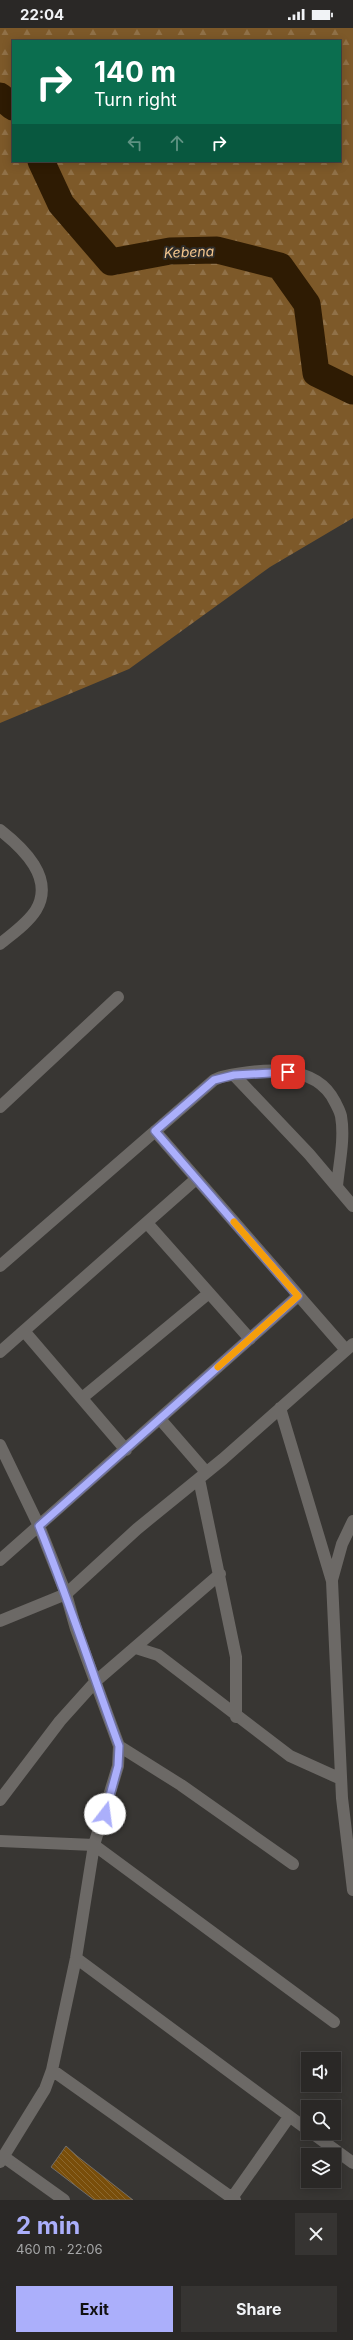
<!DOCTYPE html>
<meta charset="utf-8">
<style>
:root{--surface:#2a2826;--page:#363432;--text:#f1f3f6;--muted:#a5a6a7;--line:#464443;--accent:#abaffb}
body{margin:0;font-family:Inter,sans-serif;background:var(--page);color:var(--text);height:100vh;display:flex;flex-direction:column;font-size:15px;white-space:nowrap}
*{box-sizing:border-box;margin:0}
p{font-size:13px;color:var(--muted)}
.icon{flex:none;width:22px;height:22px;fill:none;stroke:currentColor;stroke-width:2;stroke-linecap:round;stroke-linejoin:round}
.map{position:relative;height:2172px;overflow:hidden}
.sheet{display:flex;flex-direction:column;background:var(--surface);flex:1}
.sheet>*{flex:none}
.hud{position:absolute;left:12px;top:12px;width:329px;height:122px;border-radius:0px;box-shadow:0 2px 10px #0003,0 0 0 1px var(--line);background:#0b6e4f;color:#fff;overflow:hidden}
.controls{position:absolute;left:301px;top:2024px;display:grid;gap:8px}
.controls a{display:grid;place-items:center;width:40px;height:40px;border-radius:0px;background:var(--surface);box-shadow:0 2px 10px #0003,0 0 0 1px var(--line);font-size:20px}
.pin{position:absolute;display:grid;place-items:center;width:34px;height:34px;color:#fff;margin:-17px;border-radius:8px;box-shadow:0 2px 6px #0006}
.me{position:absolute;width:44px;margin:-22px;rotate:15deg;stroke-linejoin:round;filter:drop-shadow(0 0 3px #0008)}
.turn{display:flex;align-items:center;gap:14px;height:84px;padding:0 16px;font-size:18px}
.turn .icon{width:52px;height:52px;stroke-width:2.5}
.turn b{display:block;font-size:28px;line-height:34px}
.lanes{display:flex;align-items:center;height:38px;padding:0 16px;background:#0003;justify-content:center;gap:20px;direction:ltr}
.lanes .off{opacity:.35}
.round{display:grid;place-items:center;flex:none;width:42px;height:42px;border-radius:0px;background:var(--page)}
.overview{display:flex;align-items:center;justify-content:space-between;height:68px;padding:0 16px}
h1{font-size:24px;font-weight:700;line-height:30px;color:var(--accent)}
.button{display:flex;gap:8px;margin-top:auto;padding:8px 16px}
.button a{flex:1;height:46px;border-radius:0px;background:var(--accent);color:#111;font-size:16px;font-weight:700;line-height:46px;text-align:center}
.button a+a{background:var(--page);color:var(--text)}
.status{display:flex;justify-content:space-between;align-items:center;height:28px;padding:0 20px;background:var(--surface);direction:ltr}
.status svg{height:11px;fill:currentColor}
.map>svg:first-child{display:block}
</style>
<div class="status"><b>22:04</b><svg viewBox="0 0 49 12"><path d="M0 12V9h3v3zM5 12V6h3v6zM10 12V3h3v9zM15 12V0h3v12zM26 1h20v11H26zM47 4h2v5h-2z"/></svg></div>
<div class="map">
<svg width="353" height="2172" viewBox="0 0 353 2172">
<defs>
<pattern id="forest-firs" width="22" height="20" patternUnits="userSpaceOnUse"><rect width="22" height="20" fill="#7d5929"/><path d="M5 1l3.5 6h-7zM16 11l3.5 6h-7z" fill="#907148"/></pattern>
<pattern id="building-back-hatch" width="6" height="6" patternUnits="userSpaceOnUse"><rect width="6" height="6" fill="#794e0a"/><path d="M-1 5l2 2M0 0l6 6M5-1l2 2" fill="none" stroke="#8c682e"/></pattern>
</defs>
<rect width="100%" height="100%" fill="#383633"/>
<path fill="url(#forest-firs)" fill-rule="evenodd" d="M0 0H353V490L270 539 129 641 0 695ZM13 13H340V133H13Z"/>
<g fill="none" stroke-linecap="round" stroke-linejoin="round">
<path stroke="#2e1b03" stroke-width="27" d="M0 68 13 79
M41 133 61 176 111 234 170 223 217 222 280 238 307 276 316 345 353 363"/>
</g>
<path fill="url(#building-back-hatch)" stroke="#706d6a" d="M66 2118 77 2128 133 2172H94L51 2139Z"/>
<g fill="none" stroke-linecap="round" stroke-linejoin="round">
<path stroke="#6c6966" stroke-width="12" d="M0 802C23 820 55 850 36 882 28 895 12 906 0 916
M234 1047 309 1126 353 1178
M0 1079 118 969
M155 1103 346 1322
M147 1195 250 1311
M0 1238 214 1052 221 1049C258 1041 315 1033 335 1074 337 1078 340 1083 341 1088 345 1111 339 1136 337 1158
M24 1303 126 1422
M0 1324 196 1151
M82 1370 209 1265
M280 1380 332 1553 342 1770 353 1862
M160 1391 206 1444
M0 1417 39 1498 66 1566 76 1601 119 1718 118 1738 94 1817 76 1930 52 2042 45 2061 0 2134
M199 1451 236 1629V1689
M0 1532 298 1268
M332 1552 342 1516 353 1493
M0 1593 66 1566 137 1501 223 1431 353 1316
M136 1620 158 1627 290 1728 341 1751
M119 1718 181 1757 293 1836
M0 1772 60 1693 96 1653 220 1546
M0 1813 94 1817 334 1994
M76 1930 308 2102
M52 2042 235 2172
M312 2105 353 2135
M4 2129 64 2172
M232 2170 289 2089"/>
</g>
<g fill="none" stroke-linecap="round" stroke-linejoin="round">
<defs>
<path id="route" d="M105 1786 118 1738 119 1718C92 1644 68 1570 39 1498L298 1268 155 1103 214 1052 234 1047 288 1044"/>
</defs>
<use href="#route" stroke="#6f72a3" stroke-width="10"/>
<use href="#route" stroke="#abaffb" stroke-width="7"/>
<path stroke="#f59e0b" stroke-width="7" d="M218 1339 298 1268 234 1194"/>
</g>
<g text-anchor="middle" stroke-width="4" stroke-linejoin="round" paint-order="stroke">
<g font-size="14" font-style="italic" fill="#f4c68e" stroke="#2e2c29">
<text transform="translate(189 224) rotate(-2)" y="5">Kebena</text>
</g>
</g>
</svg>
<div class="controls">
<a><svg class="icon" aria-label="sound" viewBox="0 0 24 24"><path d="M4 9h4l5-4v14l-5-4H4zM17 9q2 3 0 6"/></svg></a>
<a><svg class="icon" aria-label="search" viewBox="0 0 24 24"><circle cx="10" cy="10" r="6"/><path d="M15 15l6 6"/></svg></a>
<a><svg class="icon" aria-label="layers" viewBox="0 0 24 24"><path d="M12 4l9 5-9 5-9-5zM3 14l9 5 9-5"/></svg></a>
</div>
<div class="pin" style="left:288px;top:1044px;background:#d93025"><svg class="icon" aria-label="arrive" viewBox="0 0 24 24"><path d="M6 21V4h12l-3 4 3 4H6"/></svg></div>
<svg class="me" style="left:105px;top:1786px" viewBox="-20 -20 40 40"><circle r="19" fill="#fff"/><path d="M0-13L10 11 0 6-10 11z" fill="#abaffb"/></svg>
<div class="hud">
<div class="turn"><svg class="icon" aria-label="right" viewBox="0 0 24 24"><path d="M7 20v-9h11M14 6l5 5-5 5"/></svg><div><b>140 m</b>Turn right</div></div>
<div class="lanes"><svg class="icon off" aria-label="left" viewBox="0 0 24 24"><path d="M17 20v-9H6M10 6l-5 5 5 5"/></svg><svg class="icon off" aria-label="ahead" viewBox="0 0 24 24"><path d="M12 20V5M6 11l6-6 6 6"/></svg><svg class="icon" aria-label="right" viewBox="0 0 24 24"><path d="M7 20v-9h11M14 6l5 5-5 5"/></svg></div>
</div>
</div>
<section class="sheet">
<div class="overview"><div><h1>2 min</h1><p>460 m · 22:06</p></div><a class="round"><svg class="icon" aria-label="close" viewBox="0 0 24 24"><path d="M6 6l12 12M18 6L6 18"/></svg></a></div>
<div class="button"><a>Exit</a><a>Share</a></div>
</section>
